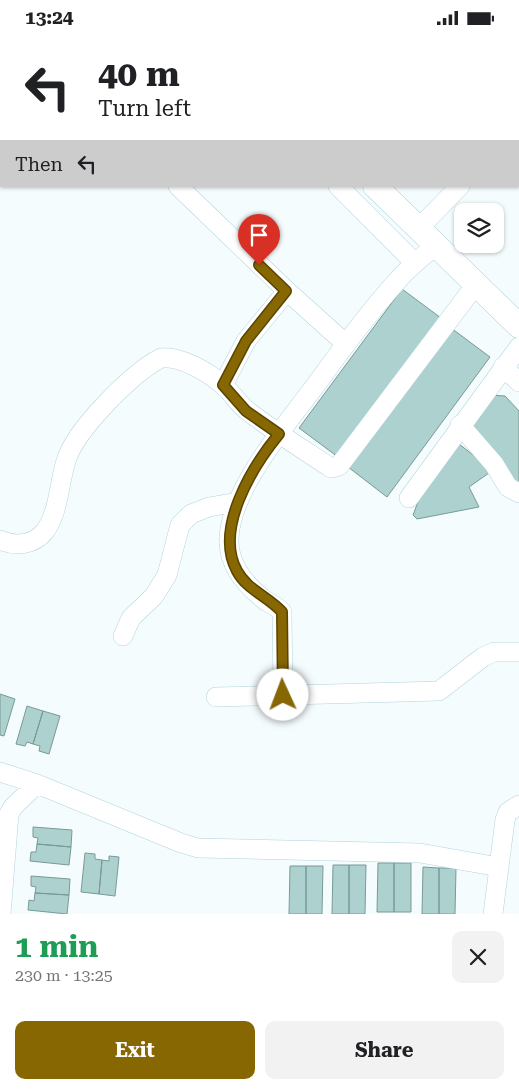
<!DOCTYPE html>
<meta charset="utf-8">
<style>
:root{--surface:#fff;--page:#f2f2f2;--text:#202124;--muted:#757577;--accent:#876702}
body{margin:0;font-family:"Roboto Serif",serif;background:var(--page);color:var(--text);height:100vh;display:flex;flex-direction:column;font-size:19px;white-space:nowrap}
*{box-sizing:border-box;margin:0}
p{font-size:16px;color:var(--muted)}
.icon{flex:none;width:28px;height:28px;fill:none;stroke:currentColor;stroke-width:2;stroke-linecap:round;stroke-linejoin:round}
.map{position:relative;height:879px;overflow:hidden}
.sheet{display:flex;flex-direction:column;background:var(--surface);flex:1}
.sheet>*{flex:none}
.banner{position:absolute;left:0px;top:0px;width:520px;height:152px;box-shadow:0 1px 4px #0004;background:#fff;color:var(--text);overflow:hidden}
.fabs{position:absolute;left:454px;top:168px;display:grid;gap:10px}
.fabs a{display:grid;place-items:center;width:50px;height:50px;border-radius:10px;background:var(--surface);box-shadow:0 1px 4px #0004;font-size:25px}
.pin{position:absolute;display:grid;place-items:center;width:42px;height:42px;color:#fff;margin:-51px -21px;border-radius:50% 50% 50% 0;rotate:-45deg;box-shadow:0 0 5px #0007}
.pin .icon{rotate:45deg}
.me{position:absolute;width:55px;margin:-28px;rotate:358deg;stroke-linejoin:round;filter:drop-shadow(0 0 4px #0008)}
.turn{display:flex;align-items:center;gap:18px;height:105px;padding:0 15px;font-size:22px}
.turn .icon{width:65px;height:65px;stroke-width:2.5}
.turn b{display:block;font-size:35px;line-height:42px}
.then{display:flex;align-items:center;height:48px;padding:0 15px;background:#0003;gap:10px;font-size:19px}
.round{display:grid;place-items:center;flex:none;width:52px;height:52px;border-radius:10px;background:var(--page)}
.headline{display:flex;align-items:center;justify-content:space-between;height:85px;padding:0 15px}
h1{font-size:30px;font-weight:700;line-height:38px;color:#1e9e55}
.button{display:flex;gap:10px;margin-top:auto;padding:10px 15px}
.button a{flex:1;height:58px;border-radius:10px;background:var(--accent);color:#fff;font-size:20px;font-weight:700;line-height:58px;text-align:center}
.button a+a{background:var(--page);color:var(--text)}
.status{display:flex;justify-content:space-between;align-items:center;height:35px;padding:0 25px;background:var(--surface);direction:ltr}
.status svg{height:14px;fill:currentColor}
.map>svg:first-child{display:block}
</style>
<div class="status"><b>13:24</b><svg viewBox="0 0 49 12"><path d="M0 12V9h3v3zM5 12V6h3v6zM10 12V3h3v9zM15 12V0h3v12zM26 1h20v11H26zM47 4h2v5h-2z"/></svg></div>
<div class="map">
<svg width="519" height="879" viewBox="0 0 519 879">
<rect width="100%" height="100%" fill="#f5fcfe"/>
<path fill="#add1ce" stroke="#789a97" d="M402 254 441 283 338 422 299 393Z
M451 293 490 322 387 462 348 432Z
M489 360 505 361 519 376V453L466 393Z
M459 409 481 426 489 438 469 452 479 472 417 484 413 480 421 459Z
M0 659 15 664 4 701 0 700Z
M27 671 43 676 33 709 27 707 25 711 16 709Z
M43 676 60 681 49 719 39 716 40 711 33 709Z
M33 792 72 795 71 812 37 809 38 803 33 802Z
M37 809 71 812 69 830 30 826 31 817H36Z
M85 818 95 819V824L102 825 99 859 81 857Z
M109 821 119 822 115 861 99 859 102 825 109 826Z
M378 828H394V877H377Z
M394 828H411V877H394Z
M333 830H349V879H332Z
M349 830H366L365 879H349Z
M290 831H306V879H289Z
M306 831H323L322 879H306Z
M423 832 439 833V879H422Z
M439 833H456L455 879H439Z
M31 841 70 844 69 860 35 858 36 852 31 851Z
M35 858 69 860 67 879 28 875 29 865 34 866Z"/>
<g fill="none" stroke-linecap="round" stroke-linejoin="round">
<defs>
<path id="minor" d="M183 0 185 1
M335 1 336 0
M0 20 1 21
M178 151 287 256 346 309
M338 151 415 228
M420 192 460 151
M503 332 519 347
M223 350 246 306 287 256
M460 390 494 429 508 452 519 458
M409 463 519 312
M0 505C16 512 34 510 45 496 59 477 59 448 66 426 75 395 132 338 161 323 181 321 208 337 223 350 232 358 239 370 249 377 275 397 304 415 331 433L339 431 477 248
M123 601 131 583 154 561 167 540 180 490 191 479 209 472 238 467
M283 660 282 577C276 570 267 568 261 562 244 548 230 530 229 508 227 457 289 386 318 347 343 312 369 277 398 245 410 231 424 220 438 209
M216 662 439 656 483 622 494 617H519
M0 737 37 749 181 808 198 813 420 818 499 832
M1 879 9 779 13 772 37 749
M493 879 505 785 508 777 519 770"/>
<path id="major" d="M213 0 214 1
M375 151 519 291"/>
</defs>
<use href="#minor" stroke="#b2d4dd" stroke-width="20"/>
<use href="#major" stroke="#b2d4dd" stroke-width="25"/>
<use href="#minor" stroke="#fff" stroke-width="19"/>
<use href="#major" stroke="#fff" stroke-width="24"/>
</g>
<g fill="none" stroke-linecap="round" stroke-linejoin="round">
<defs>
<path id="route" d="M259 230 286 256 246 306 223 350 246 376 279 399C252 432 214 494 237 536 247 555 269 562 282 577L283 660"/>
</defs>
<use href="#route" stroke="#584301" stroke-width="12"/>
<use href="#route" stroke="#876702" stroke-width="9"/>
</g>
</svg>
<div class="fabs">
<a><svg class="icon" aria-label="layers" viewBox="0 0 24 24"><path d="M12 4l9 5-9 5-9-5zM3 14l9 5 9-5"/></svg></a>
</div>
<div class="pin" style="left:259px;top:230px;background:#d93025"><svg class="icon" aria-label="arrive" viewBox="0 0 24 24"><path d="M6 21V4h12l-3 4 3 4H6"/></svg></div>
<svg class="me" style="left:283px;top:660px" viewBox="-20 -20 40 40"><circle r="19" fill="#fff"/><path d="M0-13L10 11 0 6-10 11z" fill="#876702"/></svg>
<div class="banner">
<div class="turn"><svg class="icon" aria-label="left" viewBox="0 0 24 24"><path d="M17 20v-9H6M10 6l-5 5 5 5"/></svg><div><b>40 m</b>Turn left</div></div>
<div class="then">Then<svg class="icon" aria-label="left" viewBox="0 0 24 24"><path d="M17 20v-9H6M10 6l-5 5 5 5"/></svg></div>
</div>
</div>
<section class="sheet">
<div class="headline"><div><h1>1 min</h1><p>230 m · 13:25</p></div><a class="round"><svg class="icon" aria-label="close" viewBox="0 0 24 24"><path d="M6 6l12 12M18 6L6 18"/></svg></a></div>
<div class="button"><a>Exit</a><a>Share</a></div>
</section>
